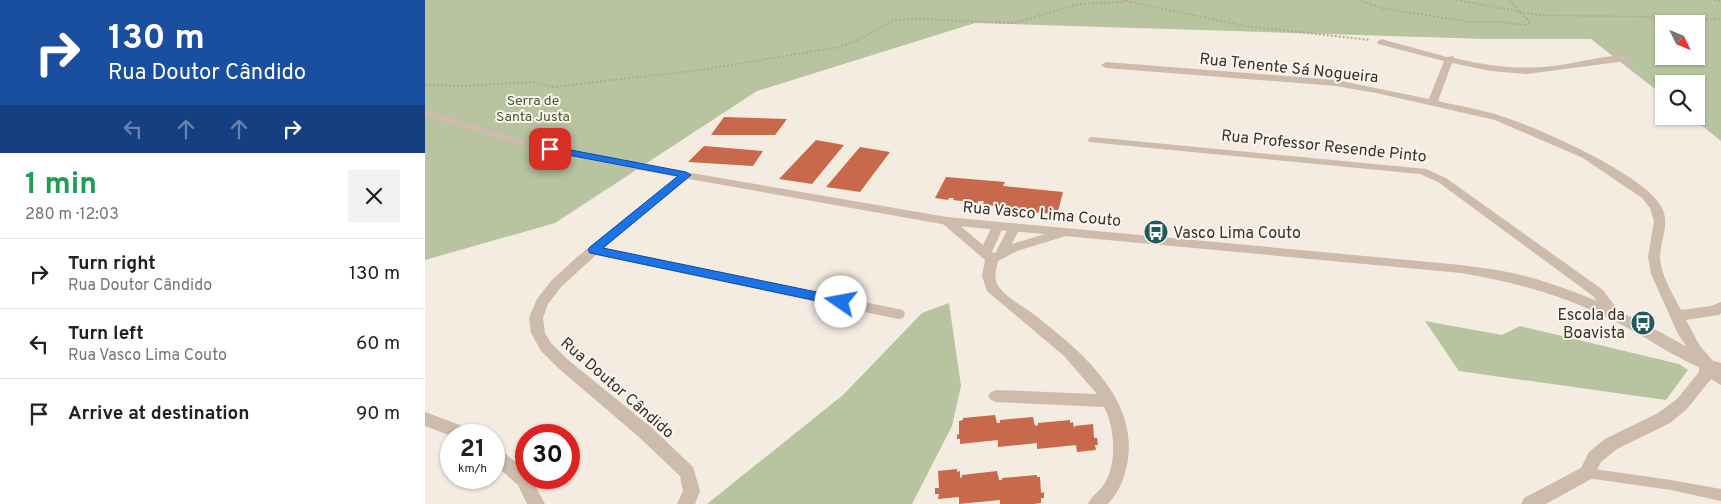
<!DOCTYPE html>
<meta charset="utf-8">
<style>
:root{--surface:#fff;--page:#f2f2f2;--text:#222;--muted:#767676;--line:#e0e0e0}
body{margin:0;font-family:Overpass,sans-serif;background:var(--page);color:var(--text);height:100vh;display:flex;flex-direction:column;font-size:19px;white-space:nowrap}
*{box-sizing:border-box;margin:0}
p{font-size:16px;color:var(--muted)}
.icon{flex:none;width:28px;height:28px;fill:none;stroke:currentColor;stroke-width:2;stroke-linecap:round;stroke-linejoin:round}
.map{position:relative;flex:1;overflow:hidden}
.side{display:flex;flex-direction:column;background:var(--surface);width:425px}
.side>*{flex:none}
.hud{background:#1a4fa0;color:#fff;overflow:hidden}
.needle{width:32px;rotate:133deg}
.tools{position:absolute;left:1230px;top:15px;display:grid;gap:10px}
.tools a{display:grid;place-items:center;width:50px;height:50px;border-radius:0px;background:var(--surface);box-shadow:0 1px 4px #0004;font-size:25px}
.speed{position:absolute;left:15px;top:424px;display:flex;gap:10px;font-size:25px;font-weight:700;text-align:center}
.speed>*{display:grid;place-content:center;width:65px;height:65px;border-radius:50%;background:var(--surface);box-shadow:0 1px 4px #0004;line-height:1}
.speed small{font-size:12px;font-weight:400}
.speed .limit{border:8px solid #d22;background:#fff;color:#111}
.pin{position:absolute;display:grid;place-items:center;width:42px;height:42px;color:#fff;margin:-21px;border-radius:10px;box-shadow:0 2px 8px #0006}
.me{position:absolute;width:55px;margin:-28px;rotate:282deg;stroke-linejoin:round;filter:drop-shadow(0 0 4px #0008)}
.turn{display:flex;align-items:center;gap:18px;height:105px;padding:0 25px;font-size:22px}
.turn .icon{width:65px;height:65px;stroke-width:2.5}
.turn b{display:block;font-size:35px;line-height:42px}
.lanes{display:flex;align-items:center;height:48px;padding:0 25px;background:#0003;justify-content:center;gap:25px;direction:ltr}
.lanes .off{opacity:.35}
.round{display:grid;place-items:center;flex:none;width:52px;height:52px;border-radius:0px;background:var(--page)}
.headline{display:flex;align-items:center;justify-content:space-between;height:85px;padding:0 25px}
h1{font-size:30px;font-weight:700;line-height:38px;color:#1e9e55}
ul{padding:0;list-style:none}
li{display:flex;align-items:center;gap:15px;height:70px;padding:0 25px;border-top:1px solid var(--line)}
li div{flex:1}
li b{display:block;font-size:19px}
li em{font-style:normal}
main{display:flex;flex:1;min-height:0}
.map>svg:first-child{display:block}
</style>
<main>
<section class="side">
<div class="hud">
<div class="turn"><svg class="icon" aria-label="right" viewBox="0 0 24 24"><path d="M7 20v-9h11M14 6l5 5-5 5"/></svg><div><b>130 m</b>Rua Doutor Cândido</div></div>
<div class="lanes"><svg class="icon off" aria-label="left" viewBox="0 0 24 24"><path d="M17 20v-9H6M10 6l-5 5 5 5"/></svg><svg class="icon off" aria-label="ahead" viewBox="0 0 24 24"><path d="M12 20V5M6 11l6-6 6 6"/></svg><svg class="icon off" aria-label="ahead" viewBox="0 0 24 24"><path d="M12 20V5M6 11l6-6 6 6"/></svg><svg class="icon" aria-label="right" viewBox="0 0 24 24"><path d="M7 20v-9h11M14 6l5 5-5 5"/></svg></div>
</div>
<div class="headline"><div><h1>1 min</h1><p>280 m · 12:03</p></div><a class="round"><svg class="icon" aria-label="close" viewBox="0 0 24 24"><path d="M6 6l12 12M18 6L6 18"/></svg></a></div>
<ul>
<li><svg class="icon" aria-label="right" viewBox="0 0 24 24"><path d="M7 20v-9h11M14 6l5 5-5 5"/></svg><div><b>Turn right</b><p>Rua Doutor Cândido</p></div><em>130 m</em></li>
<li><svg class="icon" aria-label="left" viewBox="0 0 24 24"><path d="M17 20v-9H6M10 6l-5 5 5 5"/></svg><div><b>Turn left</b><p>Rua Vasco Lima Couto</p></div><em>60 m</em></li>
<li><svg class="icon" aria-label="arrive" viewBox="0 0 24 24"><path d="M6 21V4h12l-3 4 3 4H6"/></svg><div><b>Arrive at destination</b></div><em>90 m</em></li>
</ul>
</section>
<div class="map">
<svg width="1296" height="504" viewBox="0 0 1296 504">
<rect width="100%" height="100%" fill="#f4ebe1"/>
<path fill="#b8c4a0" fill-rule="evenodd" d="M0 0H1296V141L1265 116H1271V84H1239V96L1166 39H1061L550 23 332 91 130 223 0 260ZM1239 24H1271V56H1239Z
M524 303 536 386 527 426 487 504H282L418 395 497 313Z
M1000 321 1077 335 1095 326 1254 364 1263 370 1241 400 1034 371Z"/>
<path fill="#c8694b" d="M299 117 362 119 350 135H286Z
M391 140 419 145 387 184 354 179Z
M279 146 338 151 328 166 263 162Z
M435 147 465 152 435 192 401 187Z
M521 177 580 182 578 186 638 192 632 215 613 212V213L588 211 589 209H582V210L569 209 570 206 558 204 559 201H553V203L528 200 529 198H524L523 200 510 198Z
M570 415 572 423H575V420L608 417 610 426 613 425V423L645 420V423L648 422 649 428 650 426 668 424 669 438H672L673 445H670L671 450 652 452 651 445 612 449V443L573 447V440L535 444V439H532V435L534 434V421L538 420V418Z
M532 469V472L535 471V478L537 477V475L572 471 574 480H577V478L612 475V477H615L616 493 619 492V498H616V503L609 504H575V500L534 504V497L513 499 514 494H510V488H514L513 471Z"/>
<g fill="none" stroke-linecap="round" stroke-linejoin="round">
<path stroke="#b9a596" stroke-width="2" stroke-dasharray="2 2" stroke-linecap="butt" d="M697 0 820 26 945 40
M934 0 956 8 1045 22H1076L1100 25 1106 23 1083 0
M1031 0 1113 15 1225 17 1244 21 1296 19
M1289 0 1296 1
M0 85 39 86 107 82 128 87 282 69 415 47 435 39 468 20 495 19 590 23 653 4 700 2"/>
<path fill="#cdbbac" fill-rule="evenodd" d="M1162 468 1246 480 1296 489V501L1246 490 1162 478 1158 477 1156 473 1158 469Z"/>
<path fill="#cdbbac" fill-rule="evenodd" d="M956 39 1022 57 1028 56 1029 58C1062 66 1094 70 1128 66 1147 64 1189 53 1204 56V60L1201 61 1102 74 1066 71 1027 63 1013 101C1033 106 1055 109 1076 116 1112 127 1218 174 1236 206 1246 223 1235 240 1235 258 1236 276 1248 294 1256 310L1286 306 1296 302V313L1294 315 1261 320 1275 346 1296 370V385L1286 379 1262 409 1245 423 1192 449 1176 462 1168 478 1121 504H1096L1099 498 1156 468 1164 452 1180 439 1233 413 1252 399 1274 372V365L1253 334 1226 274 1223 257 1229 221 1225 208 1217 198 1158 158 1070 120 951 93 911 86 681 68 676 65 681 62 911 80 1004 99 1019 61 953 44 952 42Z
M668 137 1001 169 1021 178 1178 290 1197 316 1195 320H1185L1168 296 1013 182 995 174 664 142 663 140 664 138Z
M261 172 267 175 265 177 179 248 473 309 478 310 480 314 478 318 473 319 171 255 136 287 123 304 118 318 120 333 126 343 142 359 227 428 268 467 275 491 270 504H252L258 491 255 476 215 438 132 367 116 351 106 333 104 318 112 299 126 281 152 257 257 173Z
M522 217 526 218 558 245 569 222H577L579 225 567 252 568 253 571 252 585 224 589 223 595 227 587 244 640 228 646 232 644 235 592 251 573 261C571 270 568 279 574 287 582 298 596 305 607 313 648 345 702 387 704 444 704 466 698 488 683 504H663C667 495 675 491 680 483 692 463 690 427 679 407L571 402 566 400 563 396 566 392 571 390 672 394 639 356 562 291 557 276 560 260 518 224 516 221Z
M0 412 48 430 50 435 26 436 0 426Z
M69 447 75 449 101 471V478H106L120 504H102L93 485 69 464Z"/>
<path fill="#cdbbac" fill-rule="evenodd" d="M0 110 110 143 214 164 522 217 1036 265C1059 268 1082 271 1104 277 1169 295 1228 327 1285 360L1296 363V375C1259 365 1226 339 1191 322 1139 295 1093 283 1036 273L522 225 214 170 108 149 0 116Z"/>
</g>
<path fill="#1a73e8" stroke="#114b97" d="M125 146 261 172 266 175 178 248 416 297 422 302 416 306 165 253 163 250 165 247 253 176 122 151V147Z"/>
<defs>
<symbol id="bus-disc" viewBox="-11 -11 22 22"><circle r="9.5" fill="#1f5a5e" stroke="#fbf5ee"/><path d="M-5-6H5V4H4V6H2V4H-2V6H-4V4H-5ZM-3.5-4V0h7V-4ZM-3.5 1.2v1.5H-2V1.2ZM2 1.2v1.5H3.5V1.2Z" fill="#fff"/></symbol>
</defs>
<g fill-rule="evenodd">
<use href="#bus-disc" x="717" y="218" width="28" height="28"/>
<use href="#bus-disc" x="1204" y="309" width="28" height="28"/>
</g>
<g text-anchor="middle" stroke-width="4" stroke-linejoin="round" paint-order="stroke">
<g font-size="14" fill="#4a5a2e" stroke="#fbf5ee">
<text x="108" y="105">Serra de<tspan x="108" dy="16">Santa Justa</tspan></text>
</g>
<g font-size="16" fill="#3b302b" stroke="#fbf5ee">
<text transform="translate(864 67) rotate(6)" y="6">Rua Tenente Sá Nogueira</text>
<text transform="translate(899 145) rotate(6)" y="6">Rua Professor Resende Pinto</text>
<text transform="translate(617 213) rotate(5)" y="6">Rua Vasco Lima Couto</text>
<text transform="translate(193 387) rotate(41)" y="6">Rua Doutor Cândido</text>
</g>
<g font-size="16" fill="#3b302b" stroke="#fbf5ee" text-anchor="start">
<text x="748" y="238">Vasco Lima Couto</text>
<text x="1200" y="320" text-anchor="end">Escola da<tspan x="1200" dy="18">Boavista</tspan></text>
</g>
</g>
</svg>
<div class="tools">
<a><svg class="needle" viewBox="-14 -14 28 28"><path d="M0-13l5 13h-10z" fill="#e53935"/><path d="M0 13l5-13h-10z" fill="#767676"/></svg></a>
<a><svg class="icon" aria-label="search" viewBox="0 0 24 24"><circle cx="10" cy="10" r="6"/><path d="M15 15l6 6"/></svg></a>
</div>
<div class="speed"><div>21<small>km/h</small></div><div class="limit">30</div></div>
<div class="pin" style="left:125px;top:149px;background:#d93025"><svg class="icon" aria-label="arrive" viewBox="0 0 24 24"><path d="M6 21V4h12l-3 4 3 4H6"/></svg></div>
<svg class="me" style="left:416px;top:302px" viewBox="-20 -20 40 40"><circle r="19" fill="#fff"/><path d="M0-13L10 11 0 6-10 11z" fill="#1a73e8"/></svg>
</div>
</main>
